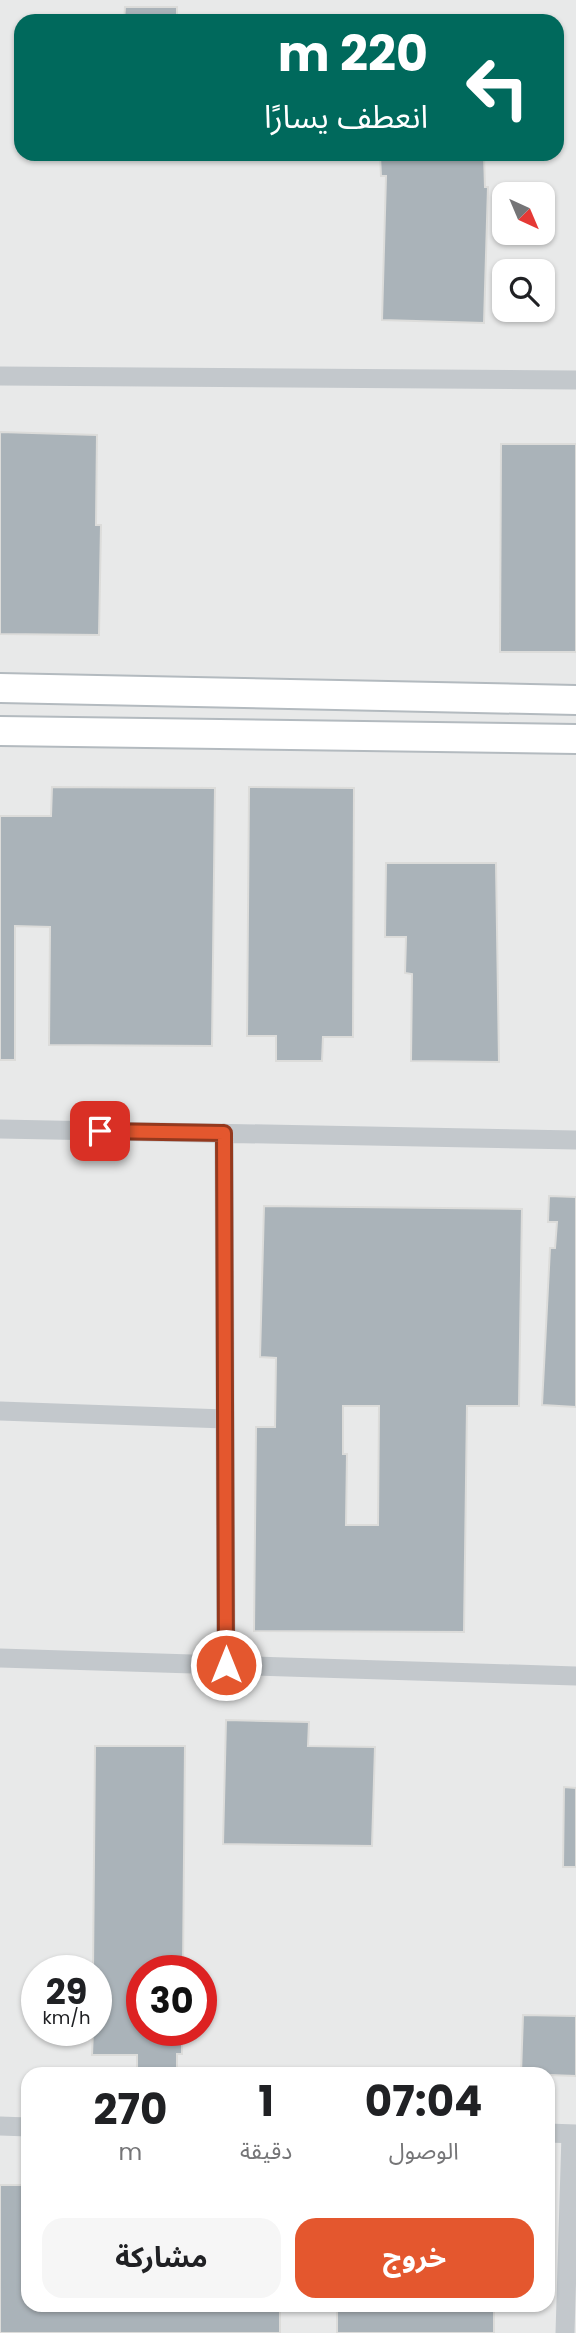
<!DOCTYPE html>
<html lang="ar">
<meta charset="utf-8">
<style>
:root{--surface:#fff;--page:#f6f6f6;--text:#202124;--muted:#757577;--accent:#e4572e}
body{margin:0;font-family:Poppins,"Noto Sans Arabic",sans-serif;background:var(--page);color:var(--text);direction:rtl;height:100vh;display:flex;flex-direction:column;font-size:26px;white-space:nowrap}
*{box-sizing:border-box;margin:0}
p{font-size:23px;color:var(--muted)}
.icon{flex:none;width:38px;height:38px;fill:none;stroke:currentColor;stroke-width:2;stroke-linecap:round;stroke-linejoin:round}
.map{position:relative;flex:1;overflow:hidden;direction:ltr}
.drawer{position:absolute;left:21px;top:2067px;width:534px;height:245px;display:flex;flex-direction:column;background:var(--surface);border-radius:21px;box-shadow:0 2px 5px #0004;direction:rtl}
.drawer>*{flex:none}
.hud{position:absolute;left:14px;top:14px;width:550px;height:147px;border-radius:21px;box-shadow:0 2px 5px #0004;direction:rtl;background:#00695c;color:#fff;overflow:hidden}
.needle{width:46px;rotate:136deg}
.controls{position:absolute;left:492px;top:182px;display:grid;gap:14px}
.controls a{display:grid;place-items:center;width:63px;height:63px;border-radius:14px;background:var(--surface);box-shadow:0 2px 5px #0004;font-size:35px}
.speed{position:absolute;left:21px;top:1955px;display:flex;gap:14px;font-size:35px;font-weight:700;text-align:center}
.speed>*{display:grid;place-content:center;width:91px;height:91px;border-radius:50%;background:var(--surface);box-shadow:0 2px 5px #0004;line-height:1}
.speed small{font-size:18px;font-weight:400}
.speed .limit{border:10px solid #d22;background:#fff;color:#111}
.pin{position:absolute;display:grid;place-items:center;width:60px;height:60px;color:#fff;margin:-30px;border-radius:14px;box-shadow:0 4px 10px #0006}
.me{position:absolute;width:77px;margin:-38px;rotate:0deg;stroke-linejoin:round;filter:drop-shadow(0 0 5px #0008)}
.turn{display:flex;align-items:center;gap:24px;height:147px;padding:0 21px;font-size:32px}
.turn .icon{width:91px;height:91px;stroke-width:2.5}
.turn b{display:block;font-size:49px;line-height:60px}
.eta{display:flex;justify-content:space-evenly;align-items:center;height:119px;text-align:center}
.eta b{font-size:42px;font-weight:700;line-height:49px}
.cta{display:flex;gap:14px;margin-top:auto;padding:14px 21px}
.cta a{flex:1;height:80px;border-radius:21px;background:var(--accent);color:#fff;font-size:28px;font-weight:700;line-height:80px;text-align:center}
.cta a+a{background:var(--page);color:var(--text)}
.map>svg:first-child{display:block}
</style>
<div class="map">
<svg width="576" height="2333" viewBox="0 0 576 2333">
<rect width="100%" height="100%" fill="#fafaf8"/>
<path fill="#e8e9e9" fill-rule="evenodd" d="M0 0H576V2333H0ZM21 21H556V154H21ZM504 194H542V233H504ZM504 271H542V310H504ZM37 1970H96V2030H37ZM142 1970H201V2030H142ZM28 2074H548V2305H28Z"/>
<path fill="#aab3b9" stroke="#dcdcda" stroke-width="2" fill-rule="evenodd" d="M125 7H177V21H124Z
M383 154H484L485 187H488L484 323 382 320 386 176H381L380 156Z
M0 432 97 435 96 525H101L99 635 0 634Z
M501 444H576V652H500Z
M52 787 215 788 212 1046 49 1045 50 927 15 926V1060H0V816H51Z
M249 787 354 788 353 1037H323L322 1061H276V1036H247Z
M386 863H496L499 1062 411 1061 412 974 405 973 406 937H385Z
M549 1196 576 1197V1407L542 1405 550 1248H555L557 1222H548Z
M264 1206 522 1209 519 1406H467L464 1632 254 1631 256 1427H275L276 1358 260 1357ZM343 1406H379L378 1525H346L347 1454H343Z
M226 1720 309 1722 308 1746 375 1747 372 1846 223 1844Z
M95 1746H185L183 1970H142V2030H182V2054H177V2074H137V2055H92L93 2030H96V1970H93Z
M564 1787 576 1788V1867H563Z
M523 2015 576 2016V2076L521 2074Z
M0 2185H28V2305H280V2333H0Z
M337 2305H494V2333H337Z"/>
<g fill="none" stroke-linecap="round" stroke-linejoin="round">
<defs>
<path id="secondary" d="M0 688 576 700
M0 731 576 739"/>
</defs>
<use href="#secondary" stroke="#b3babf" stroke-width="32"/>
<path stroke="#c3c8cc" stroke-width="19" d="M0 376 576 380
M0 1129 576 1140
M224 1133 226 1665
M0 1411 225 1419
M0 1658 576 1676
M0 2126 28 2127
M548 2133 576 2134
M565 2333 571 2134"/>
<use href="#secondary" stroke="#fff" stroke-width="28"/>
</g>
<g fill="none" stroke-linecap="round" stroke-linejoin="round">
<defs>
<path id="route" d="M100 1131 224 1133 226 1665"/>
</defs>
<use href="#route" stroke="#94391e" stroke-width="18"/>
<use href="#route" stroke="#e4572e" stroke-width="12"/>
</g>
</svg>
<div class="controls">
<a><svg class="needle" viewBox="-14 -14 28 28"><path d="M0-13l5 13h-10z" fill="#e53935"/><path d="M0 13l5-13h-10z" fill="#757577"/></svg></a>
<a><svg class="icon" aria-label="search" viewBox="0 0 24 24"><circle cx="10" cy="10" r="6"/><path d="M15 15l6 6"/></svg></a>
</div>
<div class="speed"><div>29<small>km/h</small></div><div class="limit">30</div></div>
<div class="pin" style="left:100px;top:1131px;background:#d93025"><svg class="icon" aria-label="arrive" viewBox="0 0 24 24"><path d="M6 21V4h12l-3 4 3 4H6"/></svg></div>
<svg class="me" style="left:226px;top:1665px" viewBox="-20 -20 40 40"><circle r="17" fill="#e4572e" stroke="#fff" stroke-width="3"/><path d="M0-11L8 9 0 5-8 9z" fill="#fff"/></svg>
<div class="hud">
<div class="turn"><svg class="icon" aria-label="left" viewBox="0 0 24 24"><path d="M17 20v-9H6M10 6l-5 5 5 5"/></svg><div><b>220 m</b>انعطف يسارًا</div></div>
</div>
<section class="drawer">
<div class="eta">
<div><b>07:04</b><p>الوصول</p></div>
<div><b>1</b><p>دقيقة</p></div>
<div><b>270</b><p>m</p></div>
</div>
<div class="cta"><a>خروج</a><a>مشاركة</a></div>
</section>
</div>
